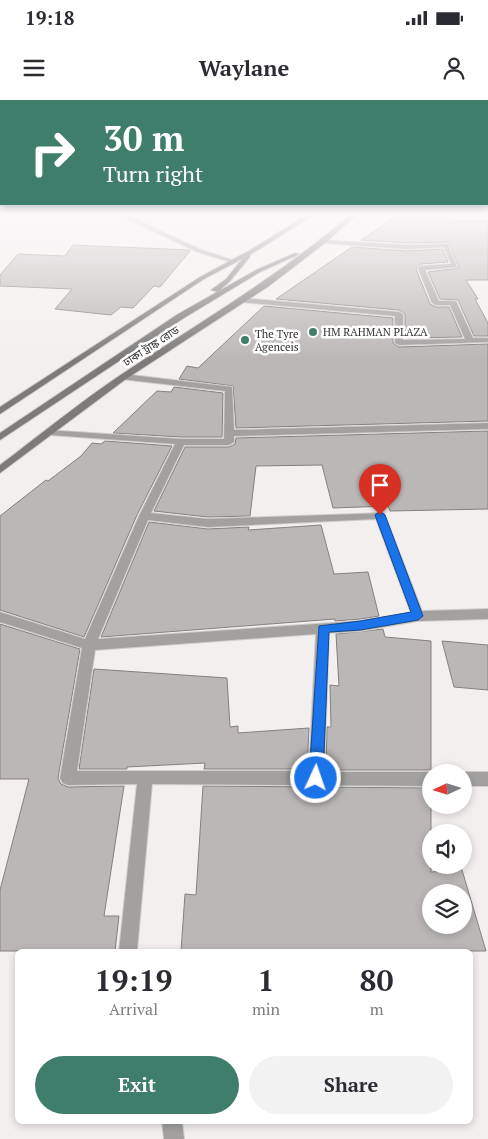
<!DOCTYPE html>
<meta charset="utf-8">
<style>
:root{--surface:#fff;--page:#f2f2f3;--text:#2b2b33;--muted:#7c7c81;--accent:#407e6c}
body{margin:0;font-family:"PT Serif","Noto Sans Bengali",serif;background:var(--page);color:var(--text);height:100vh;display:flex;flex-direction:column;font-size:19px;white-space:nowrap}
*{box-sizing:border-box;margin:0}
p{font-size:16px;color:var(--muted)}
.icon{flex:none;width:28px;height:28px;fill:none;stroke:currentColor;stroke-width:2;stroke-linecap:round;stroke-linejoin:round}
.map{position:relative;flex:1;overflow:hidden}
.panel{position:absolute;left:15px;top:849px;width:458px;height:175px;display:flex;flex-direction:column;background:var(--surface);border-radius:8px;box-shadow:0 2px 8px #0003}
.panel>*{flex:none}
.banner{position:absolute;left:0px;top:0px;width:489px;height:105px;box-shadow:0 2px 8px #0003;background:#407e6c;color:#fff;overflow:hidden}
.needle{width:32px;rotate:266deg}
.tools{position:absolute;left:422px;top:664px;display:grid;gap:10px}
.tools a{display:grid;place-items:center;width:50px;height:50px;border-radius:50%;background:var(--surface);box-shadow:0 2px 8px #0003;font-size:25px}
.pin{position:absolute;display:grid;place-items:center;width:42px;height:42px;color:#fff;margin:-51px -21px;border-radius:50% 50% 50% 0;rotate:-45deg;box-shadow:0 0 5px #0007}
.pin .icon{rotate:45deg}
.me{position:absolute;width:55px;margin:-28px;rotate:3deg;stroke-linejoin:round;filter:drop-shadow(0 0 4px #0008)}
.turn{display:flex;align-items:center;gap:18px;height:105px;padding:0 20px;font-size:22px}
.turn .icon{width:65px;height:65px;stroke-width:2.5}
.turn b{display:block;font-size:35px;line-height:42px}
.eta{display:flex;justify-content:space-evenly;align-items:center;height:85px;text-align:center}
.eta b{font-size:30px;font-weight:700;line-height:35px}
.action{display:flex;gap:10px;margin-top:auto;padding:10px 20px}
.action a{flex:1;height:58px;border-radius:30px;background:var(--accent);color:#fff;font-size:20px;font-weight:700;line-height:58px;text-align:center}
.action a+a{background:var(--page);color:var(--text)}
.status{display:flex;justify-content:space-between;align-items:center;height:35px;padding:0 25px;background:var(--surface);direction:ltr}
.status svg{height:14px;fill:currentColor}
header{display:flex;justify-content:space-between;align-items:center;height:65px;padding:0 20px;background:var(--surface);font-size:22px;font-weight:700}
.map>svg:first-child{display:block}
</style>
<div class="status"><b>19:18</b><svg viewBox="0 0 49 12"><path d="M0 12V9h3v3zM5 12V6h3v6zM10 12V3h3v9zM15 12V0h3v12zM26 1h20v11H26zM47 4h2v5h-2z"/></svg></div>
<header><svg class="icon" aria-label="menu" viewBox="0 0 24 24"><path d="M4 6h16M4 12h16M4 18h16"/></svg>Waylane<svg class="icon" aria-label="person" viewBox="0 0 24 24"><circle cx="12" cy="8" r="4"/><path d="M4 21q1-7 8-7t8 7"/></svg></header>
<div class="map">
<svg width="488" height="1039" viewBox="0 0 488 1039">
<rect width="100%" height="100%" fill="#f4efef"/>
<path fill="#bbb7b7" stroke="#858180" fill-rule="evenodd" d="M401 113H448L452 121H488V180H466L478 199H475L488 223V236H474L458 200 440 199 428 172 459 168 449 142 407 143 361 140Z
M73 145 189 150 190 151 160 187 154 186 133 208 121 207 111 215 55 209 72 189 0 186V175L18 154 65 156Z
M352 147 407 151 443 149 448 162 421 164 416 169 430 204 436 207H449L462 237 405 238V214L399 210 276 199Z
M264 206 393 218V243L399 247 488 244V321L236 328 233 286 179 279 187 266 198 268Z
M174 287 223 293 222 337H181L113 333 157 291 171 292Z
M488 331V409L390 411 388 406 333 408 322 365 256 366 250 416 208 417 154 411 185 347H229L235 344 236 338Z
M105 341 172 346 137 415 84 537 0 510V416L46 380 48 381 81 356 92 343 101 344Z
M149 422 208 429 249 427 248 430 321 425 334 474 368 472 379 516 360 519 335 521V519L101 537Z
M0 524 80 549 58 678 61 684 68 687 124 686 104 816H119L115 851H0V790L29 679H0Z
M383 529 385 537 431 541V670H326L327 627H331L330 585 339 586 336 534Z
M442 541 488 545V590L454 587Z
M94 569 227 578 230 627 238 626V633L309 628 307 669H204L205 663 127 667V669H79Z
M203 686 431 688V772L462 770 486 851H181L185 794 196 795ZM431 792H464V825H431Z"/>
<g fill="none" stroke-linecap="round" stroke-linejoin="round">
<defs>
<path id="minor" d="M115 113H123L199 149 236 161 233 163 195 151Z
M323 140 407 145 448 144 457 167 425 170 439 201H456L473 238H488V242L399 245 395 243V216L240 202 239 200 243 198 399 212 403 214V240L465 239 450 205H436L432 203 418 168 421 166 451 164 444 147 407 149 321 143 320 142Z
M123 274 232 287 234 330 488 323V329L234 336V342L229 345H184L151 413 208 419 384 413 422 511 488 509V519L418 521 360 531 329 533 324 672H431V686L152 684 137 851H119L137 684 68 685 63 683 60 678 82 548 0 522V512L85 539 139 416 175 344 50 335 47 334V330L181 339H224L225 291 120 279 119 277ZM376 419 411 513 360 521 98 539 148 420 208 427ZM316 534 309 671H77L95 550Z
M463 672H488V686H464Z
M162 1021H182L184 1039H164Z"/>
<path id="secondary" d="M309 113H317L250 155V157L230 181 218 192 211 190 226 179 242 159 204 179 0 314V307L200 177 252 149Z
M352 113H359L325 143 269 186 126 279 0 373V365C40 335 80 302 122 274 200 222 281 175 352 113Z
M295 153 300 154 260 172 184 218 0 340V333L178 214 256 170Z"/>
</defs>
<use href="#minor" stroke="#d1cdcd" stroke-width="2"/>
<use href="#secondary" stroke="#d1cdcd" stroke-width="2"/>
<use href="#minor" fill="#a2a1a0" fill-rule="evenodd"/>
<use href="#secondary" fill="#7d7a7a" fill-rule="evenodd"/>
</g>
<linearGradient id="sky" x2="0" y2="1"><stop stop-color="#adb3d1"/><stop offset="0.44" stop-color="#faf8f8"/><stop offset="1" stop-color="#faf8f8" stop-opacity="0"/></linearGradient>
<rect width="488" height="259" fill="url(#sky)"/>
<path fill="#1a73e8" stroke="#114b97" d="M380 411 385 415 423 516 418 520 360 530 329 532 323 678 321 683 316 685 311 683 309 678 319 526 360 521 411 512 375 415Z"/>
<g fill="#407e6c" stroke="#fffefe" stroke-width="2">
<circle cx="313" cy="232" r="5"/>
<circle cx="245" cy="240" r="5"/>
</g>
<g text-anchor="middle" stroke-width="5" stroke-linejoin="round" paint-order="stroke">
<g font-size="11" fill="#333232" stroke="#fffefe" text-anchor="start">
<text x="323" y="236">HM RAHMAN PLAZA</text>
<text x="255" y="238">The Tyre<tspan x="255" dy="13">Agenceis</tspan></text>
</g>
<g font-size="11" fill="#333232" stroke="#fffefe">
<text transform="translate(151 246) rotate(-33)" y="4">ঢাকা ট্রাঙ্ক রোড</text>
</g>
</g>
</svg>
<div class="tools">
<a><svg class="needle" viewBox="-14 -14 28 28"><path d="M0-13l5 13h-10z" fill="#e53935"/><path d="M0 13l5-13h-10z" fill="#7c7c81"/></svg></a>
<a><svg class="icon" aria-label="sound" viewBox="0 0 24 24"><path d="M4 9h4l5-4v14l-5-4H4zM17 9q2 3 0 6"/></svg></a>
<a><svg class="icon" aria-label="layers" viewBox="0 0 24 24"><path d="M12 4l9 5-9 5-9-5zM3 14l9 5 9-5"/></svg></a>
</div>
<div class="pin" style="left:380px;top:415px;background:#d93025"><svg class="icon" aria-label="arrive" viewBox="0 0 24 24"><path d="M6 21V4h12l-3 4 3 4H6"/></svg></div>
<svg class="me" style="left:316px;top:678px" viewBox="-20 -20 40 40"><circle r="17" fill="#1a73e8" stroke="#fff" stroke-width="3"/><path d="M0-11L8 9 0 5-8 9z" fill="#fff"/></svg>
<div class="banner">
<div class="turn"><svg class="icon" aria-label="right" viewBox="0 0 24 24"><path d="M7 20v-9h11M14 6l5 5-5 5"/></svg><div><b>30 m</b>Turn right</div></div>
</div>
<section class="panel">
<div class="eta">
<div><b>19:19</b><p>Arrival</p></div>
<div><b>1</b><p>min</p></div>
<div><b>80</b><p>m</p></div>
</div>
<div class="action"><a>Exit</a><a>Share</a></div>
</section>
</div>
